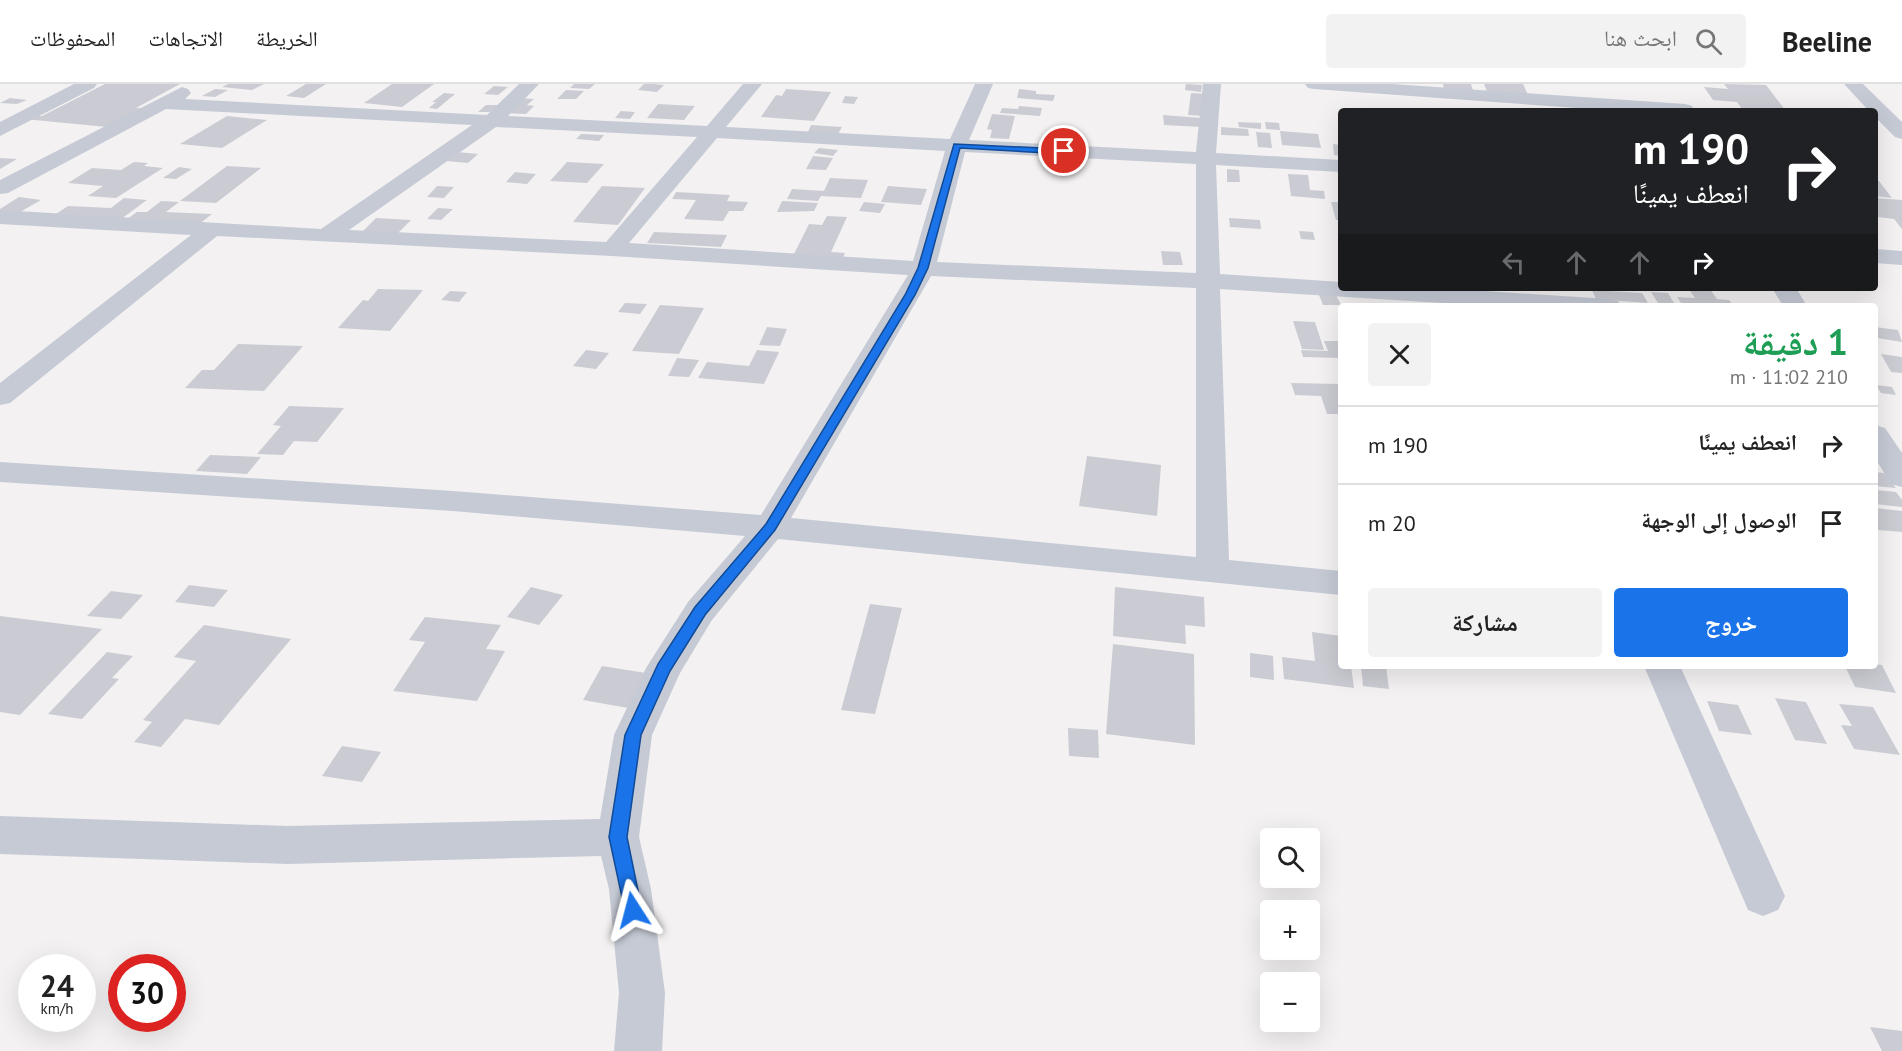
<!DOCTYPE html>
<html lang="ar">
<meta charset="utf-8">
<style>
:root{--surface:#fff;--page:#f2f2f2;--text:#222;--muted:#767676;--line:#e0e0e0;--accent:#1a73e8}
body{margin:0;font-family:"PT Sans","Noto Naskh Arabic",sans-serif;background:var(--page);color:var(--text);direction:rtl;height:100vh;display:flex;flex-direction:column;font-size:22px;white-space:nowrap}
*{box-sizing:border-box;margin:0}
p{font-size:20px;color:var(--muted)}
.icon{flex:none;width:33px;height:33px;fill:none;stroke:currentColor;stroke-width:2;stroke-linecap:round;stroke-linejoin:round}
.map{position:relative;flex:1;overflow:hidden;direction:ltr}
.details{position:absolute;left:1338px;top:219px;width:540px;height:366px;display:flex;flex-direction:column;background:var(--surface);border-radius:6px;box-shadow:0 6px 24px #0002;direction:rtl}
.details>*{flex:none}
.guide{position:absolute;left:1338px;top:24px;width:540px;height:183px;border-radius:6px;box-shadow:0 6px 24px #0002;direction:rtl;background:#202124;color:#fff;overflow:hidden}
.controls{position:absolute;left:1260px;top:744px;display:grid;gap:12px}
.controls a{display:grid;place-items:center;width:60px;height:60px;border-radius:6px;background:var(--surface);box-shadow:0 6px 24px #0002;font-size:30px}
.speed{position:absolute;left:18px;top:870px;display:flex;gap:12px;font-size:30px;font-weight:700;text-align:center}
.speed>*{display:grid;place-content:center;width:78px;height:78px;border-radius:50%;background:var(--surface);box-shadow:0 6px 24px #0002;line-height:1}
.speed small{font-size:15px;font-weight:400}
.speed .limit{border:9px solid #d22;background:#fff;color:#111}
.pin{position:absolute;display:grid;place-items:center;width:51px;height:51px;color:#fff;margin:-26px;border:3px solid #fff;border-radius:50%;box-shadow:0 2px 6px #0007}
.me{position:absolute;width:66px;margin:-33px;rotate:351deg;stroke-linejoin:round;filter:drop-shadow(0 0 4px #0008)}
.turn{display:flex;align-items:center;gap:21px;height:126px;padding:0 30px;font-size:27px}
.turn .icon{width:78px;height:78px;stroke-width:2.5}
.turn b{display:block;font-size:42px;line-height:51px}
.lanes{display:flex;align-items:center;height:57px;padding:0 30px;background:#0003;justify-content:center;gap:30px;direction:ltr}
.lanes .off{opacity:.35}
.round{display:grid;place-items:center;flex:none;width:63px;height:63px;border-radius:6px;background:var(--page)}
.summary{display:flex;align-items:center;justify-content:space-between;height:102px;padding:0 30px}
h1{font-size:36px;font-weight:800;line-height:45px;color:#1e9e55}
.action{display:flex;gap:12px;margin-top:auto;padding:12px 30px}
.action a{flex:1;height:69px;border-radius:6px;background:var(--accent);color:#fff;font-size:24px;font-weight:800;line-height:69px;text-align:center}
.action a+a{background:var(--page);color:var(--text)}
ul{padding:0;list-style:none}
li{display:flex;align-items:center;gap:18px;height:78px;padding:0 30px;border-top:2px solid var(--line)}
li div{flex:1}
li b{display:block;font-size:22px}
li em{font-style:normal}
header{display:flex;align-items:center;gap:36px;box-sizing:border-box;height:84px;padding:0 30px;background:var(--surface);border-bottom:2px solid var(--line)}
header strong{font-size:28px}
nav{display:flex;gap:33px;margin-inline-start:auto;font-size:21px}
.search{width:420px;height:54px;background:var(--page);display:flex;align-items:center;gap:15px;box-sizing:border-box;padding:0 21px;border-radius:6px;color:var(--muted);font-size:22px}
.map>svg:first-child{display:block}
</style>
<header>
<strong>Beeline</strong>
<div class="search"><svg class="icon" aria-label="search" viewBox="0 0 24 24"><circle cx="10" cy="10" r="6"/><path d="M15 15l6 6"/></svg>ابحث هنا</div>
<nav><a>الخريطة</a><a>الاتجاهات</a><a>المحفوظات</a></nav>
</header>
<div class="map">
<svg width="1902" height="967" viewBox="0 0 1902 967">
<rect width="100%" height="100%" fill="#f3f1f1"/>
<path fill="#cbccd3" d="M105 0H180L136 24H141L107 43 24 35 33 31 42 32Z
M228 0H264L252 6 222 3Z
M306 0H326L304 14 286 12Z
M392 0H434L402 23 364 19Z
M574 0H595L589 5 570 4Z
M644 0H653L664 1 657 8 638 6Z
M1186 0 1202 1 1201 8 1185 6Z
M1443 0H1471L1473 7 1444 5Z
M1484 0H1523L1528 11 1487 7Z
M1724 0 1766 1 1786 27 1742 25 1737 18 1713 16 1704 3 1728 5Z
M494 2 508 3 498 11 484 10Z
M215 5 228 6 215 13 202 12Z
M786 5 831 8 814 37 761 33 776 11 782 12Z
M1019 5 1036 7V10L1055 11 1053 17 1017 14Z
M566 6 584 7 576 15H557Z
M444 9 455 10 437 25 429 24 436 18H432Z
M1191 9 1206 10 1204 32 1188 31Z
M845 12 858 13 854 20 842 19Z
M10 14 27 16 17 20 0 19Z
M520 14 534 15 527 21 534 22 526 30 504 29Z
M658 20 695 22 684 36 647 34Z
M486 21H498L490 28H478Z
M1019 22 1042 24 1040 32 1000 29 1002 24 1018 25Z
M621 27 635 28 630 35 615 34Z
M992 30 1015 32 1009 55 990 54 992 46 987 45Z
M1163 31 1201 34V43L1164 41Z
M227 32 267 36 222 64 180 60Z
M1238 38 1261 39V45L1239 43Z
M1265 38 1279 39 1280 46 1266 45Z
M811 41 842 43 838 50 808 48Z
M1221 43 1248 45 1249 52 1221 51Z
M1280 47 1318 50 1321 64 1282 61Z
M1256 48 1270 49 1272 64 1258 63Z
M581 50 604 51 599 57 576 55Z
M1333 60 1341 61V72L1334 71Z
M819 64 838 66 833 72 814 69Z
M457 68 478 70 468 79 446 77Z
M813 72 833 74 826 86 806 85Z
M0 74 17 75 0 85Z
M134 78 148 79 144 82 163 84 116 114 88 112 103 102 68 99 92 84 121 86Z
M567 78 604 80 587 99 550 97Z
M227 82 261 84 216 119 180 117Z
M179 83 192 85 176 95 163 94Z
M1227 85 1239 86 1240 98H1227Z
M515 88 536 90 527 100 506 98Z
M1288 90 1308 91 1310 106 1324 107 1325 115 1291 112Z
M830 94 868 96 861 114 821 112 818 117 787 115 792 105 824 107Z
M1875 97H1879L1892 114 1875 112Z
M437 102 454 103 444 114 427 113Z
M602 102 645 104 618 141 573 138Z
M888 102 927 105 921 121 881 118Z
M676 108 730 111 727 117 748 118 743 127H729L723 137 684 135 696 116 672 115Z
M19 113 41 116 13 132 0 131V125Z
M124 114 147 116 117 138 50 134 68 122 111 124Z
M1875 114 1902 116V145L1894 135 1878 133 1875 129Z
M161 117 179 118 166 128 212 130 198 141 123 138 137 128H147Z
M782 117 818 119 814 127 777 128Z
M864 118 885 120 880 129 859 127Z
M1331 118H1341V136H1336Z
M438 124 453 125 441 136 427 135Z
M827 132 847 133 831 168 845 169 842 176 793 172 809 140 822 141Z
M376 134 411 136 396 151 361 149Z
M1229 134 1260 136 1261 145 1230 143Z
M1299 147 1313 148 1315 156 1301 155Z
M654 148 727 151 721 163 647 159Z
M1161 167 1180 168 1183 181H1163Z
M1688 204 1710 205 1717 215 1729 216 1734 222H1683L1677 213 1695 214Z
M378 205 423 206 390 247 338 244 363 216 368 217Z
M1592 206 1642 209 1648 219 1596 215Z
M450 207 467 208 459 218 441 216Z
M1651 208 1668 209 1676 222H1660Z
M1319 211H1336L1341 221H1323Z
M625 219 647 220 640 230 618 228Z
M660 221 704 224 679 270 632 267Z
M1293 237 1315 238 1324 266 1302 265Z
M767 243 787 245 780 262 759 261Z
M1875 243 1898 246 1902 258 1877 254Z
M1324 257H1341V274L1303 273 1301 266 1328 267Z
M238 260 303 262 264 307 185 304 202 286H214Z
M586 266 609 269 596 285 573 282Z
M757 266 779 268 764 300 698 294 707 278 749 282Z
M1881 270 1902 273V289L1891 288Z
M677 274 699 276 689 293 668 292Z
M1291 299 1341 300V330H1327L1321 312 1295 311Z
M1876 301 1892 303 1896 311 1881 309Z
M289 322 344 324 317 358 294 357 283 371 257 370 281 342 273 341Z
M210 371 261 373 247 390 196 387Z
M1087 372 1161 381 1157 432 1079 422Z
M1875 388 1884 389 1896 404 1875 402Z
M1875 406 1896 408 1902 416V423L1875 420Z
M1875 424 1902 427V448L1878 446 1875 442Z
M189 501 228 506 214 523 175 518Z
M531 503 563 511 539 541 507 533Z
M1115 503 1204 513 1205 543 1185 541 1186 560 1113 552Z
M111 507 143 511 121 535 87 532Z
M870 520 902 524 875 630 841 626Z
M0 532 102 545 20 631 0 628Z
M425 533 501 541 486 565 505 567 477 617 393 607 425 558 409 556Z
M204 541 291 555 219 641 185 635 161 663 134 658 152 638 143 636 196 577 174 573Z
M1312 548 1341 552V582H1351L1354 604 1284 595 1282 573 1315 577Z
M1113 560 1194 570 1195 661 1106 650Z
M107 568 133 572 112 594 119 595 82 635 48 630Z
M1250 569 1273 572 1274 596 1250 593Z
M1875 580 1882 581 1896 609 1855 603 1845 582Z
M602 582 646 589 628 624 583 616Z
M1361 582H1386L1389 605 1363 602Z
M1775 614 1806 618 1827 660 1795 656Z
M1707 617 1738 621 1752 651 1719 647Z
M1839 620 1873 623 1900 671 1854 665 1841 641 1852 642Z
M1068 644 1098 646 1099 674 1069 672Z
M342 662 381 668 362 698 322 692Z
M1870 943 1902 947V967H1882Z"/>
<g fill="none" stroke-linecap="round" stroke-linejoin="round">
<path fill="#c5cad5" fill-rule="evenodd" d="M74 0H97L94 4 0 52V38Z
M519 0H539L508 32 707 42 743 0H762L726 43 950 55 975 0H993L969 56 1196 68 1203 0H1221L1216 69 1341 76V88L1216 81 1220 190 1341 198V204H1439L1609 215 1618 217 1621 222H1490L1220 205 1229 476 1341 487V511L778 455 712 536 680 589 652 651 639 753 651 805 665 909 662 967H614L619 909 609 805 601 772 287 780 0 770V732L287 742 600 735 614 651 646 584 688 518 745 452 453 427 0 398V378L453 407 761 431 908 191 612 172 217 152 10 319 0 321V299L191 151 0 140V126L321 145 472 41 166 25 8 109 0 110V96L182 3 188 5 191 9 185 15 487 31ZM496 43 697 53 606 158 349 146ZM717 54 945 67 913 177 629 159ZM965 68 1196 80V189L937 178ZM931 192 1196 204V473L791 434Z
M1305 0H1392L1685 20 1692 22 1694 26 1619 27 1314 5 1308 4Z
M1844 0H1863L1902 38V55L1895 53 1875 33V27H1869Z
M1875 165 1902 167V181L1875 179Z
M1772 204H1796L1807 222H1783Z
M1875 341 1885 344 1902 369V403L1891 400 1875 374Z
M1644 582H1680L1785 812 1778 826 1763 832 1748 826Z"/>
</g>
<path fill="#1a73e8" stroke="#114b97" stroke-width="1.5" d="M954 60 1064 65 1068 67 1064 70 960 64 928 184 915 211 775 446 705 531 670 587 641 651 627 753 642 826 639 832 633 835 626 832 609 753 625 651 658 580 695 523 766 440 905 211 918 184Z"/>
</svg>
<div class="controls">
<a><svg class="icon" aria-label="search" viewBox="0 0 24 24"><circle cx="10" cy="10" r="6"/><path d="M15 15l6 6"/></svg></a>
<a>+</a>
<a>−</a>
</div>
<div class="speed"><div>24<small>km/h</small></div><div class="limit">30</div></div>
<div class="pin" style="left:1064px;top:67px;background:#d93025"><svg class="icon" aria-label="arrive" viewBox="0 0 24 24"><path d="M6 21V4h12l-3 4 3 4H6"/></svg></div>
<svg class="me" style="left:633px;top:826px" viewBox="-20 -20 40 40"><path d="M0-17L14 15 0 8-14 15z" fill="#1a73e8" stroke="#fff" stroke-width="4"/></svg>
<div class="guide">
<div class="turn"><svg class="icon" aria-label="right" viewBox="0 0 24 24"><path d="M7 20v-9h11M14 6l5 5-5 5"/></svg><div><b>190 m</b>انعطف يمينًا</div></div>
<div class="lanes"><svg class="icon off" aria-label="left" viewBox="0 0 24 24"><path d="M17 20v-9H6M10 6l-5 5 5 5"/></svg><svg class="icon off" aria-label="ahead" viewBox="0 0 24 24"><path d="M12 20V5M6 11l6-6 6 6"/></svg><svg class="icon off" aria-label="ahead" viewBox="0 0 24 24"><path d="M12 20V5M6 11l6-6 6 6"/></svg><svg class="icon" aria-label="right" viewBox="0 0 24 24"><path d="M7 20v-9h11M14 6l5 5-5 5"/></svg></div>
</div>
<section class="details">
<div class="summary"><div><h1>1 دقيقة</h1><p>210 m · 11:02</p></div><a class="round"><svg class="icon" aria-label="close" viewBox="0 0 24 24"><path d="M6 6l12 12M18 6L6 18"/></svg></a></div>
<ul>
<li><svg class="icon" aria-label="right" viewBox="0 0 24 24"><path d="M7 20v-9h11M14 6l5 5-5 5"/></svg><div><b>انعطف يمينًا</b></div><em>190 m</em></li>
<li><svg class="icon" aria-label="arrive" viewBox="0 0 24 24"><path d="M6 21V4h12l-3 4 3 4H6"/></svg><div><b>الوصول إلى الوجهة</b></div><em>20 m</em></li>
</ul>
<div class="action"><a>خروج</a><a>مشاركة</a></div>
</section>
</div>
